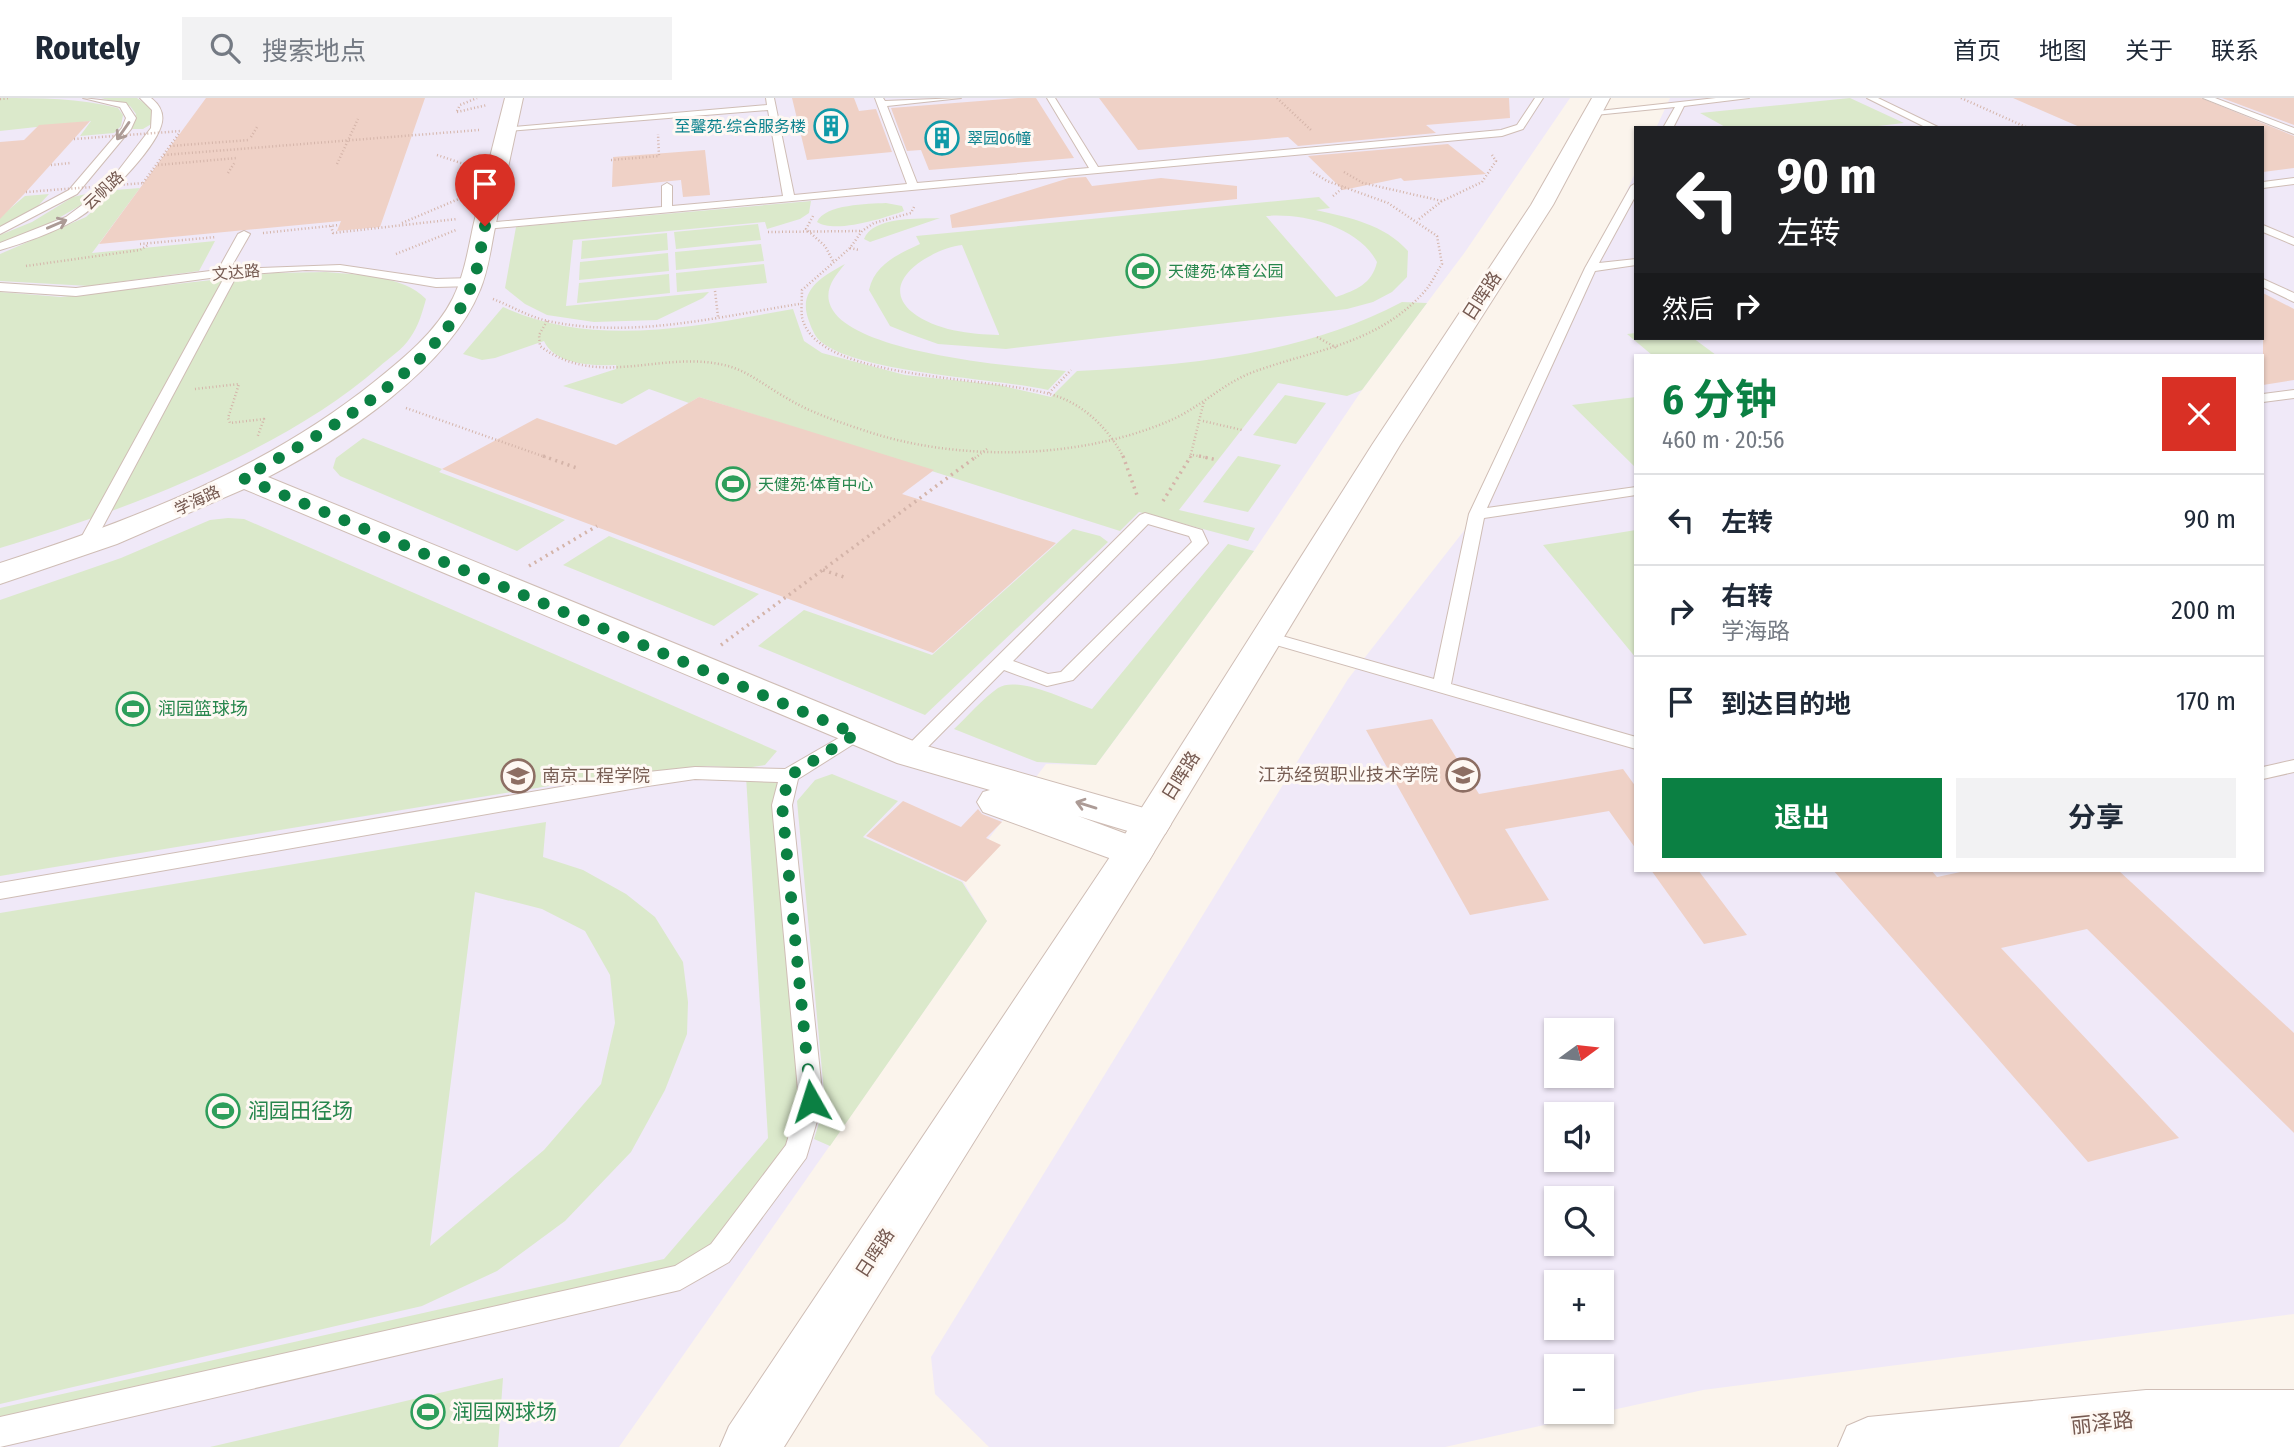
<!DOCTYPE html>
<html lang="zh">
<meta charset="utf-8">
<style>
:root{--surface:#fff;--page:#f2f2f3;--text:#1f2937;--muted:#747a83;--line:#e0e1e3;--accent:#0b8043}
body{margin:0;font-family:"Fira Sans Condensed","Noto Sans SC",sans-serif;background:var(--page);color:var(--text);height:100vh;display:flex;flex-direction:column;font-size:26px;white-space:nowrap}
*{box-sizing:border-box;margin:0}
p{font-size:23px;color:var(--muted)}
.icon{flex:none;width:38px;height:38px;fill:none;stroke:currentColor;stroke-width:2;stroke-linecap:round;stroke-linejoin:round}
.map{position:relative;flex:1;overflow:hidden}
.side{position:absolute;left:1634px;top:256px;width:630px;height:518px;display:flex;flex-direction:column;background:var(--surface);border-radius:0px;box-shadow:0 2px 5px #0004}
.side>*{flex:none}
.banner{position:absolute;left:1634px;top:28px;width:630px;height:214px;border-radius:0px;box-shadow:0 2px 5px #0004;background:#202124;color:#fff;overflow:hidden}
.needle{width:46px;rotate:75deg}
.buttons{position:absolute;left:1544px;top:920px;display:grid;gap:14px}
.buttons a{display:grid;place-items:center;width:70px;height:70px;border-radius:0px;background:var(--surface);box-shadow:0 2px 5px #0004;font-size:35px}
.pin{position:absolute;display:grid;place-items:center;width:60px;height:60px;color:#fff;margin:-72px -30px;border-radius:50% 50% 50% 0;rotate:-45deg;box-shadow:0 0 7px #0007}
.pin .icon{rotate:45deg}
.me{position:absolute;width:77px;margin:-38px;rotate:354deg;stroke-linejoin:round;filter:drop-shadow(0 0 5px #0008)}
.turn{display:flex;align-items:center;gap:24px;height:147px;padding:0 28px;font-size:32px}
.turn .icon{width:91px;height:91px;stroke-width:2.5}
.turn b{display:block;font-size:49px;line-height:60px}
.then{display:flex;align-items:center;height:66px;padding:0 28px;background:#0003;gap:14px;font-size:26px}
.round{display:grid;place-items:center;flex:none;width:74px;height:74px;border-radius:0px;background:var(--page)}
.head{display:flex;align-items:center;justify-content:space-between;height:119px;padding:0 28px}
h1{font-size:42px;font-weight:700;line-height:52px;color:var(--accent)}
.action{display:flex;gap:14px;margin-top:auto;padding:14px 28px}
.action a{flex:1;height:80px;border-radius:0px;background:var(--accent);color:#fff;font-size:28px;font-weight:700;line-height:80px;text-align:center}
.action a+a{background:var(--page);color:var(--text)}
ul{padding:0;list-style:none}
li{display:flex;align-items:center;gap:21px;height:91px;padding:0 28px;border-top:2px solid var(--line)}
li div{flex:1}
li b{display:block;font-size:26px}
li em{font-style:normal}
header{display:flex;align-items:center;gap:42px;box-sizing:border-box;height:98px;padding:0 35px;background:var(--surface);border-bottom:2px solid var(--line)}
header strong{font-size:33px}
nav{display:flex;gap:38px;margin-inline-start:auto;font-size:24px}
.search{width:490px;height:63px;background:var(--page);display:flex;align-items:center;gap:18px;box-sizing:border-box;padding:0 24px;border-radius:0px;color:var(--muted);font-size:26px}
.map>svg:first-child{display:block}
</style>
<header>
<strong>Routely</strong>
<div class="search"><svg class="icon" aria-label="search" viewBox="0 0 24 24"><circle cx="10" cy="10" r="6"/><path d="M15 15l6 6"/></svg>搜索地点</div>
<nav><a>首页</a><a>地图</a><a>关于</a><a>联系</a></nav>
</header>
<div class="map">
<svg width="2294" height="1349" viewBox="0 0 2294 1349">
<rect width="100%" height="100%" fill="#fbf4ec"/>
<path fill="#f0e9f8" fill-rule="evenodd" d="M0 0H1570L1465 154 1362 292 1254 453 1096 667 1046 666 960 778 987 823 619 1349H0Z
M1670 0H2294V1216L1703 1292 1445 1349H989L935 1296 931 1259 1348 581 1477 416 1636 73V240H2263V30H1656ZM1636 257H2263V772H1636ZM1556 933H1601V978H1556ZM1556 1017H1601V1062H1556ZM1556 1101H1601V1146H1556ZM1556 1185H1601V1230H1556ZM1556 1269H1601V1314H1556Z"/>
<path fill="#dbe9cb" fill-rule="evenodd" d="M0 0C40 0 79 0 118 10L123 17 121 28 114 35 80 38 91 23 0 33Z
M101 0H137L155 13 153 25 143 31H129L136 16 130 8Z
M1850 0 1904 25 1861 30H1727L1700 15Z
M140 90 92 155 215 143 199 173 89 188 0 183V156L86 119 115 92Z
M49 96 38 108 0 129V119L25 98Z
M86 96 93 97V100L52 124 0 146V137L32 124 73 99Z
M1319 99 1330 110 1316 112C1350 120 1384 126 1408 153L1407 179 1392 194 1373 204 1347 211 1006 251 938 246 910 236 890 228 869 192C875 166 897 157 920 146L916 138ZM1266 118C1303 115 1358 128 1377 164 1372 186 1356 192 1336 199ZM962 147 999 236V237C970 236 936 233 912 214 875 183 934 150 962 147Z
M811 103 809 115 800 121 767 131 765 124 573 142 566 208 709 194 703 200 657 222 594 224 547 217 525 206 505 190 516 129Z
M886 105 902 108 904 113C884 120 835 136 817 124 825 106 868 106 886 105Z
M940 120 870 144 864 141C873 118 919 121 940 120Z
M758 126 761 142 676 151 674 134Z
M667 135 668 152 581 161 582 143Z
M761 146 764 163 676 172 675 154Z
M668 155 669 173 579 182 580 164Z
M764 166 767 185 677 194 676 175Z
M845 166C835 178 823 192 831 209 853 256 1018 269 1066 273L1048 292C996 280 851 275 818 241 813 235 809 224 807 217 800 190 825 177 845 166Z
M326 174C357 177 403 177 426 201 422 215 419 227 410 240 403 251 389 260 379 269 284 353 121 414 0 450V194L61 199 273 175Z
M669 176 670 195 577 205 579 185Z
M1402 204 1427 205 1362 292 1347 298 1278 285 1179 412 1255 430 1248 443 1139 414 1120 433 699 299 689 305 649 291 622 306 563 288 616 271V267C593 268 555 267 544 243L495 260 482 262 463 256 503 209C594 251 698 228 793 211L804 243 822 255 905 277 999 287 1051 299 1077 273C1188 267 1302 257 1402 204Z
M1636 235V240H1693L1716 257H1652L1627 236Z
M1285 297 1326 305 1296 346 1253 337Z
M1636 299V370L1572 307Z
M363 340 442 371 439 374 565 422 517 453 340 378 333 370 336 360Z
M1238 358 1281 367 1248 414 1203 404Z
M228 420 244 421 777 653 765 667 746 670 707 668 579 683 0 778V502L121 460 210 422Z
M1073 431 1100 438 1108 444 925 617 758 548 804 512 932 557Z
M1636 432V560L1543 447Z
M609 438 759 496 714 528 563 467Z
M1228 446 1254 453 1096 667 1037 664 954 631C968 618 982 601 998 590 1019 577 1070 604 1092 611Z
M832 676 898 703 863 739 962 784 987 823 830 1048 814 1041 825 1005 797 703 815 682Z
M746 678H789L811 1003 797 1052 720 1155 680 1179 0 1334V1310L664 1161 768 1040Z
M546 724 543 759 583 772 626 796 655 819 683 864 688 904 687 936 665 992 631 1054 565 1123 497 1173 422 1208 0 1306V815ZM475 794 542 811 585 833 610 877 615 925 601 986 544 1052 430 1148Z
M503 1280 498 1349H210Z"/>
<path fill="#efd1c6" d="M206 0H425L380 129 337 133 341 123 99 146Z
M792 0H854L859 13 876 11 892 54 807 62Z
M1018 0H1036L1074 60 929 72 921 52 907 53 891 10Z
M1099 0H1509L1510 20 1426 27 1436 35 1298 48 1288 39 1138 52Z
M2013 0H2201L2294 38V70L2263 74V30H2082Z
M2222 0H2294V27Z
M90 23 26 94 0 121V44L24 42 39 27Z
M1448 46 1486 76 1404 83 1401 80 1343 92 1308 58Z
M705 52 710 97 683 99 681 82 612 89 613 59Z
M1086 79 1092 88 1161 80 1237 88V101L952 130 950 117 1069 80Z
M2263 195 2294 211V282L2263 287Z
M699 299 934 372 902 396 1056 445 933 555 442 371 537 320 616 347Z
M1432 621 1479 696 1623 671 1636 689V751L1609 713 1505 731 1549 802 1470 817 1366 632Z
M903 703 961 729 978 711 982 716 1002 724 986 740 1001 747 966 784 866 738Z
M1651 772H1698L1747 837 1704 846Z
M1833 772H1931L1937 779 1970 772H2118L2294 935V1035L2087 831 2001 850 2179 1040 2088 1064Z"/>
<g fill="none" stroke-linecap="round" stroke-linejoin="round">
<defs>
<path id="service" d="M83 0 126 5 136 20 131 31 77 96 0 136V129L69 92 122 30 126 20 120 9Z
M140 0H151C160 7 165 16 161 28 153 54 99 109 75 122 53 135 24 145 0 152V145L66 119 105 90 151 30 152 12Z
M766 0H774L794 97 907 86 875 0H883L885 3 961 0 887 8 917 85 1089 70 1047 0H1055L1098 69 1501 32 1517 27 1535 0H1543L1523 31 1502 38 485 131 480 128 485 125 662 109V88L667 85 672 88V108L783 98 768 12 507 33 502 30 767 7Z
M1716 0H1749L1684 8 1673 30H1663L1675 9 1595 17 1590 14Z
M1867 0H1878L1940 30H1927Z
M2203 0H2215L2294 30V36Z
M2294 80V86L2263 90V84Z
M1636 85V97L1599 165 1636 161V167L1595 173 1487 410 1636 389V397L1484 420 1451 586 1636 639V651L1262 543 1259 539 1268 534 1434 581 1469 416 1585 170 1631 88Z
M2263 127 2294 140V147L2263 134Z
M244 133 250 136 230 171 340 167 436 181 473 180 479 184 473 188 436 189 340 173 306 172 237 177 92 449 84 454 78 452 76 449 225 178 76 198 0 193V185L76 190 218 172 238 136Z
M2263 181 2294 195V204L2263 189Z
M2294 292V300L2263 304V296Z
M1145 415 1202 432 1208 445 1073 582 1047 588 1004 572 917 660H903L901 656 903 652 1140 417ZM1148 426 1189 438 1192 444 1061 574 1048 576 1013 563Z
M856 630 865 636 863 640 798 681 792 707 823 1003 806 1060 729 1164 680 1192 0 1349V1319L675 1168 711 1146 786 1047 799 1003 772 707 778 684 695 681 648 688 0 801V785L648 674 695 669 785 671Z
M2294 662V674L2263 681V669Z"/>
<path id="minor" d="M505 0H523C514 42 505 83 496 125 491 147 489 171 480 192 449 270 340 342 268 379L923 647 1165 716 1171 726 1165 736 1151 740 1078 718 1148 744 1154 754 1148 764 1134 769 1120 764 983 714 977 704 983 694 990 692 897 665 244 391 117 446 0 486V465C133 422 264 372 374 284 404 260 436 234 453 200 464 177 468 153 473 129 483 86 494 43 505 0Z"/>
<path id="tertiary" d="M1592 0H1610L1553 107 1400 347 1148 764 784 1349H720L729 1328 1120 744 1372 347 1531 107Z
M2146 1292H2294V1349H1838L1847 1328 1868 1319Z"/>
</defs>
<use href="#service" stroke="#cfbdb5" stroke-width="2"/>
<use href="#minor" stroke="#cfbdb5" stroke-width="2"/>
<use href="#tertiary" stroke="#cfbdb5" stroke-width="2"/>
<path stroke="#d4b4a9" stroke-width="2.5" stroke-dasharray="1 2.5" stroke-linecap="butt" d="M1277 0 1312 33
M1961 0 2028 30
M0 1 10 0
M457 13 460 7 477 0
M457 14 487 7
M251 39 257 29
M170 48 249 42
M164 57 479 32
M437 57 473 69
M611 62 659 58 658 36
M337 66 358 21
M51 67 70 65
M158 67 237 60
M1344 74 1363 85 1442 103
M228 75 235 64
M1333 98 1344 89
M914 109 911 115 874 125 862 133 850 150 802 192C802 200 801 211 802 219 816 287 1009 276 1064 301 1091 313 1110 334 1124 360
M813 118 806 131 825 148 833 163
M1419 121 1442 103 1482 84 1496 63 1492 57
M402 125 461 100
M331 128 333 135 457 121
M768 134 861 133
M263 135 339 127
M140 146 216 139
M850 150 859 152
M396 156 456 132
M26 168 140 152 148 147
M715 193 718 219
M493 201C511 208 529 219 548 223 630 241 718 219 799 206
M547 223 539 237 540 248C599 292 660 252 724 267 747 272 765 288 785 299 809 314 836 323 863 332 956 364 1078 362 1169 323 1200 310 1224 284 1256 273 1317 251 1378 246 1425 193 1432 185 1436 175 1442 166L1437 138 1388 105 1327 83 1311 73
M1317 239 1337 250
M195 291 239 286 228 320 230 325 264 321 257 340
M1049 295 1071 272
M406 310 548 360
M1203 323 1242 332
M1193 357 1208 360
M975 360 987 351
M1190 360 1204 303"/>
<path stroke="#d4b4a9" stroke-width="3.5" stroke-dasharray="2 4.5" stroke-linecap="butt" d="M543 358 577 370
M1123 358 1138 400
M1199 358 1218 362
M1163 403 1191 358
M529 468 597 428
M823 472 847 480
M721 547 977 358"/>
<use href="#service" fill="#fff" fill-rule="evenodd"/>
<use href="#minor" fill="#fff" fill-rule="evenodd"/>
<use href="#tertiary" fill="#fff" fill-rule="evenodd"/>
<path stroke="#d4b4a9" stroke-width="2.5" stroke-dasharray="1 2.5" stroke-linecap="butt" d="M74 41 181 33
M143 85 180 34
M26 94 144 85"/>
</g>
<defs><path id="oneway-shaft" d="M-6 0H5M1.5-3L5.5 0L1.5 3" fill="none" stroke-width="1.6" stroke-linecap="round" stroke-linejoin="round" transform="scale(1.75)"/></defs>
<g stroke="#ac9b96">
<use href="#oneway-shaft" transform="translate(123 33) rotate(125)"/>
<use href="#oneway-shaft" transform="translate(57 126) rotate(-23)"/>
<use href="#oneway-shaft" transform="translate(1086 707) rotate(-163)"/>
</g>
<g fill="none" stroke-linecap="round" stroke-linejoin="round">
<path stroke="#0b8043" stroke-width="12" stroke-dasharray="0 21.6" d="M485 128C481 147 479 168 472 186 440 272 319 338 243 380L856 636 789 678 782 707 811 1003"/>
</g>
<defs>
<symbol id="building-ring" viewBox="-11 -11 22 22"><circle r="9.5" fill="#fef8f3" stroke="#0f9aa8" stroke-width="1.5"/><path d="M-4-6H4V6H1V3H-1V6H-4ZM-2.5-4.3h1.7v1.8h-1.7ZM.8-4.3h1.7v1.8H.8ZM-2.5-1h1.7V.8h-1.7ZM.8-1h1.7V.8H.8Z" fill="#0f9aa8"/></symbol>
<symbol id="stadium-ring" viewBox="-11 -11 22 22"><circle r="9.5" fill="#fef8f3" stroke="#2e9e5b" stroke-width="1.5"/><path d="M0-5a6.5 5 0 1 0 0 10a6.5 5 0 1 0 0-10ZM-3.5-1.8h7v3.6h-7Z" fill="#2e9e5b"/></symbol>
<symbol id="university-ring" viewBox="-11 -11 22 22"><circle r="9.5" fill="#fef8f3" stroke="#8d6e63" stroke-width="1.5"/><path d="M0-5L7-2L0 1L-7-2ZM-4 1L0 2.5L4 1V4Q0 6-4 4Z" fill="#8d6e63"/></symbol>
</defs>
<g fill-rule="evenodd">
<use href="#building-ring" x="812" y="9" width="38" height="38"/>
<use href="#building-ring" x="923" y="21" width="38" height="38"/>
<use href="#stadium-ring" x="1124" y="154" width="38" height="38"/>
<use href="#stadium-ring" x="714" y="367" width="38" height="38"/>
<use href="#stadium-ring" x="114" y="592" width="38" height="38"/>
<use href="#university-ring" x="1444" y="658" width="38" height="38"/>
<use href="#university-ring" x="499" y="659" width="38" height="38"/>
<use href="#stadium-ring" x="204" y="994" width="38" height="38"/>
<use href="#stadium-ring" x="409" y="1295" width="38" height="38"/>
</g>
<g text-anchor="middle" stroke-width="6" stroke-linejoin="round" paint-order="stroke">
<g font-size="16" fill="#0d838f" stroke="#fef8f3" text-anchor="end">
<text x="806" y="34">至馨苑·综合服务楼</text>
<text x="967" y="46" text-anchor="start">翠园06幢</text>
</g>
<g font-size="16" fill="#755950" stroke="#fef8f3">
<text transform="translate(103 92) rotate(-43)" y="6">云帆路</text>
<text transform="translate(236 174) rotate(-5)" y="6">文达路</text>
<text transform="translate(197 402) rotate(-25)" y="6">学海路</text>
</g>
<g font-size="16" fill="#27864d" stroke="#fef8f3" text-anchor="start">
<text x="1168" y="179">天健苑·体育公园</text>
<text x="758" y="392">天健苑·体育中心</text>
</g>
<g font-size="18" fill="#755950" stroke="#fef8f3">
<text transform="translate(1482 198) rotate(-57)" y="6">日晖路</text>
<text transform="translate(1181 678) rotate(-58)" y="6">日晖路</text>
<text transform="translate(875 1155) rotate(-57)" y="6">日晖路</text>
</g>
<g font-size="18" fill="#27864d" stroke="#fef8f3" text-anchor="start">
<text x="158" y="617">润园篮球场</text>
</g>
<g font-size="18" fill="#785e54" stroke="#fef8f3" text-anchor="end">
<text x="1438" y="683">江苏经贸职业技术学院</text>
<text x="542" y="684" text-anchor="start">南京工程学院</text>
</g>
<g font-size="21" fill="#27864d" stroke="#fef8f3" text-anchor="start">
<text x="248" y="1020">润园田径场</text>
<text x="452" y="1321">润园网球场</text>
</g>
<g font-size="21" fill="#755950" stroke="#fef8f3">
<text transform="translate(2102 1325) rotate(-6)" y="7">丽泽路</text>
</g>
</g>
</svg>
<div class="buttons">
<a><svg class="needle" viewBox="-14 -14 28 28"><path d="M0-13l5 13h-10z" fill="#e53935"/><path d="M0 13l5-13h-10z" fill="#747a83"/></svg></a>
<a><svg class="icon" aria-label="sound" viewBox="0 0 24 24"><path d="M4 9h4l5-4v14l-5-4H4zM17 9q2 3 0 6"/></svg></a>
<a><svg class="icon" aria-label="search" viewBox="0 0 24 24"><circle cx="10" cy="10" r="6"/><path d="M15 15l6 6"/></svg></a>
<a>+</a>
<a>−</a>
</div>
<div class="pin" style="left:485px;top:128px;background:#d93025"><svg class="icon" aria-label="arrive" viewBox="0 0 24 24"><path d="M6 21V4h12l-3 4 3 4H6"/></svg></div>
<svg class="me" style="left:811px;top:1003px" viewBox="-20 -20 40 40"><path d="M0-17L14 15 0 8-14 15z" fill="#0b8043" stroke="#fff" stroke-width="4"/></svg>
<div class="banner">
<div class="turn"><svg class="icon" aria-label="left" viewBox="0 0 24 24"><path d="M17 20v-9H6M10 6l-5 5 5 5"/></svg><div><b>90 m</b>左转</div></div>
<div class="then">然后<svg class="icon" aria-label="right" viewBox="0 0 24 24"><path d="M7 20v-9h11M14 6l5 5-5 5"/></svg></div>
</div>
<section class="side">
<div class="head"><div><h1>6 分钟</h1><p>460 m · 20:56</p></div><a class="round" style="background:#d93025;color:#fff"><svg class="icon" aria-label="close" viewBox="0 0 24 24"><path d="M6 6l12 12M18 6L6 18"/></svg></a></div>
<ul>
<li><svg class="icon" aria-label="left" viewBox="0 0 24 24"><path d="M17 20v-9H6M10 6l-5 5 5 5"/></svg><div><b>左转</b></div><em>90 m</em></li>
<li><svg class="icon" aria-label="right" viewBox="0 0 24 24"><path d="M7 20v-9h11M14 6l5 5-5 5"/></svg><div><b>右转</b><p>学海路</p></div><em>200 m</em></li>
<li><svg class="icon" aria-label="arrive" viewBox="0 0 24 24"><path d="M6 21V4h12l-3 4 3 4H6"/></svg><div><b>到达目的地</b></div><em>170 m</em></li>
</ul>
<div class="action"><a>退出</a><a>分享</a></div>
</section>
</div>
